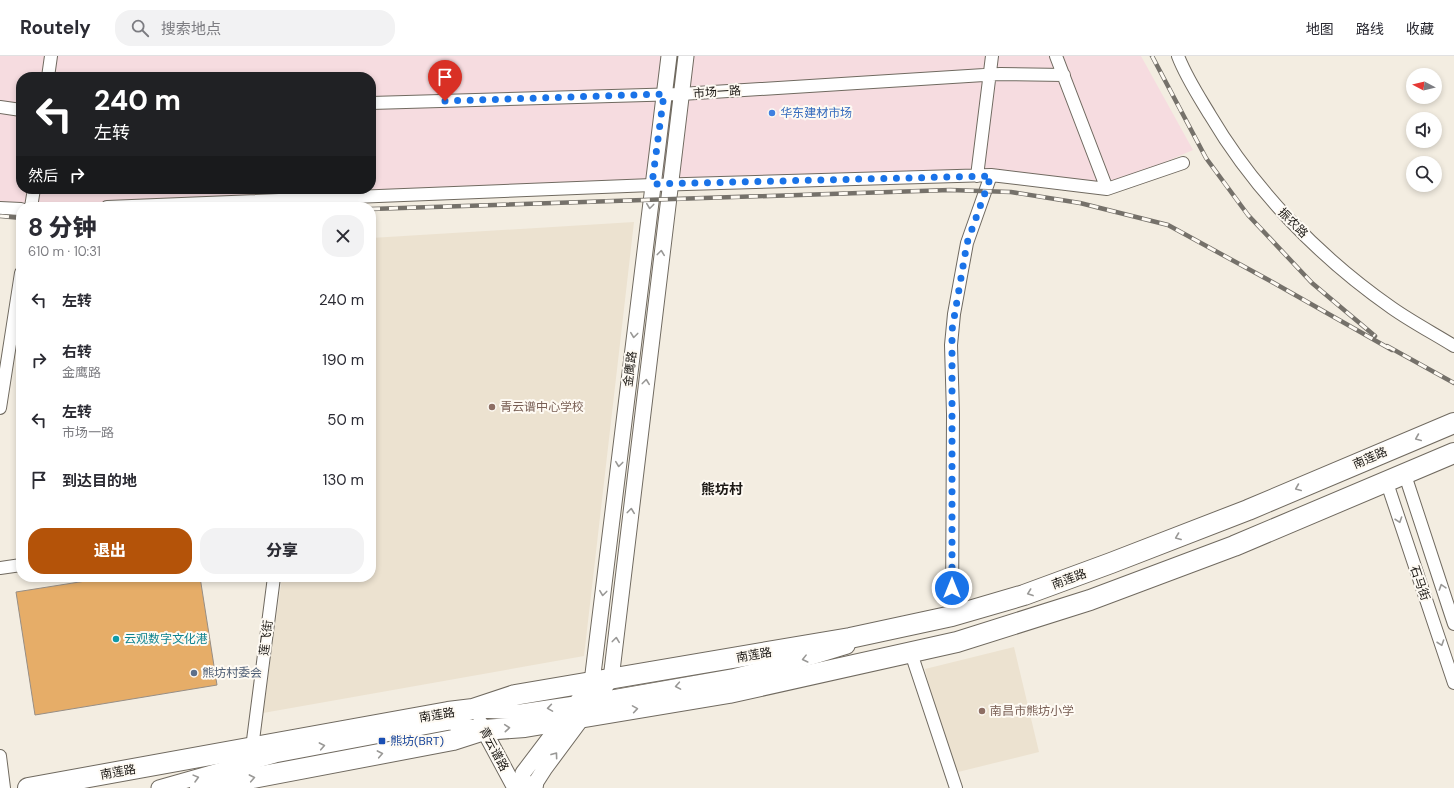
<!DOCTYPE html>
<html lang="zh">
<meta charset="utf-8">
<style>
:root{--surface:#fff;--page:#f2f2f3;--text:#2b2b33;--muted:#7c7c81;--line:#e1e1e2;--accent:#b45309}
body{margin:0;font-family:"DM Sans","Noto Sans SC",sans-serif;background:var(--page);color:var(--text);height:100vh;display:flex;flex-direction:column;font-size:15px;white-space:nowrap}
*{box-sizing:border-box;margin:0}
p{font-size:13px;color:var(--muted)}
.icon{flex:none;width:22px;height:22px;fill:none;stroke:currentColor;stroke-width:2;stroke-linecap:round;stroke-linejoin:round}
.map{position:relative;flex:1;overflow:hidden}
.details{position:absolute;left:16px;top:146px;width:360px;height:380px;display:flex;flex-direction:column;background:var(--surface);border-radius:16px;box-shadow:0 2px 6px #0003}
.details>*{flex:none}
.hud{position:absolute;left:16px;top:16px;width:360px;height:122px;border-radius:16px;box-shadow:0 2px 6px #0003;background:#202124;color:#fff;overflow:hidden}
.needle{width:26px;rotate:277deg}
.tools{position:absolute;left:1406px;top:12px;display:grid;gap:8px}
.tools a{display:grid;place-items:center;width:36px;height:36px;border-radius:50%;background:var(--surface);box-shadow:0 2px 6px #0003;font-size:20px}
.pin{position:absolute;display:grid;place-items:center;width:34px;height:34px;color:#fff;margin:-41px -17px;border-radius:50% 50% 50% 0;rotate:-45deg;box-shadow:0 0 4px #0007}
.pin .icon{rotate:45deg}
.me{position:absolute;width:44px;margin:-22px;rotate:0deg;stroke-linejoin:round;filter:drop-shadow(0 0 3px #0008)}
.turn{display:flex;align-items:center;gap:14px;height:84px;padding:0 12px;font-size:18px}
.turn .icon{width:52px;height:52px;stroke-width:2.5}
.turn b{display:block;font-size:28px;line-height:34px}
.then{display:flex;align-items:center;height:38px;padding:0 12px;background:#0003;gap:8px;font-size:15px}
.round{display:grid;place-items:center;flex:none;width:42px;height:42px;border-radius:16px;background:var(--page)}
.head{display:flex;align-items:center;justify-content:space-between;height:68px;padding:0 12px}
h1{font-size:24px;font-weight:800;line-height:30px}
.button{display:flex;gap:8px;margin-top:auto;padding:8px 12px}
.button a{flex:1;height:46px;border-radius:16px;background:var(--accent);color:#fff;font-size:16px;font-weight:800;line-height:46px;text-align:center}
.button a+a{background:var(--page);color:var(--text)}
ul{padding:0;list-style:none}
li{display:flex;align-items:center;gap:12px;height:60px;padding:0 12px}
li div{flex:1}
li b{display:block;font-size:15px}
li em{font-style:normal}
header{display:flex;align-items:center;gap:24px;box-sizing:border-box;height:56px;padding:0 20px;background:var(--surface);border-bottom:1px solid var(--line)}
header strong{font-size:19px}
nav{display:flex;gap:22px;margin-inline-start:auto;font-size:14px}
.search{width:280px;height:36px;background:var(--page);display:flex;align-items:center;gap:10px;box-sizing:border-box;padding:0 14px;border-radius:16px;color:var(--muted);font-size:15px}
.map>svg:first-child{display:block}
</style>
<header>
<strong>Routely</strong>
<div class="search"><svg class="icon" aria-label="search" viewBox="0 0 24 24"><circle cx="10" cy="10" r="6"/><path d="M15 15l6 6"/></svg>搜索地点</div>
<nav><a>地图</a><a>路线</a><a>收藏</a></nav>
</header>
<div class="map">
<svg width="1454" height="732" viewBox="0 0 1454 732">
<rect width="100%" height="100%" fill="#f3ede1"/>
<path fill="#f6dce0" fill-rule="evenodd" d="M0 0H1141L1193 94 1107 131 978 118 217 151H21L0 156ZM21 21H371V133H21Z"/>
<path fill="#ece2d0" d="M634 166 584 600 263 657 282 521H371V182Z
M1014 591 1039 696 950 718 925 613Z"/>
<path fill="#e6ad68" stroke="#978e85" d="M111 521H200L217 629 35 659 16 536Z"/>
<g fill="none" stroke-linecap="round" stroke-linejoin="round">
<defs>
<path id="minor" d="M1056 0 1107 133
M1178 0C1186 21 1198 39 1210 59 1255 135 1319 201 1392 252 1412 266 1433 277 1454 290
M48 21 51 0
M371 47 681 38 1000 18 1064 19
M0 51 21 54
M977 120 992 0
M31 151 34 133
M107 151 652 129 991 119 1107 133 1183 107
M0 152 21 153
M0 352 21 217
M1405 419 1454 568
M1387 427 1454 627
M0 512 21 509
M952 560 953 358 951 289 954 258 967 187 991 119
M911 597 956 732
M252 692 274 521
M0 700 4 732"/>
<path id="tertiary" d="M478 654 521 656 595 645 732 621 811 601 847 590
M480 667 515 732
M159 732 275 699 450 666 483 674
M523 732V717L592 626 669 0
M535 732 536 726 545 712 611 623 686 0"/>
<path id="trunk" d="M28 732 448 656 473 653 515 639 850 582 952 560 1024 539 1111 507 1248 454 1454 367
M200 732 453 684 484 674 525 671 729 637 957 586 1090 544 1234 490 1454 397"/>
</defs>
<use href="#minor" stroke="#706a60" stroke-width="14"/>
<use href="#tertiary" stroke="#706a60" stroke-width="17"/>
<use href="#trunk" stroke="#706a60" stroke-width="22"/>
<use href="#minor" stroke="#fff" stroke-width="12"/>
<use href="#tertiary" stroke="#fff" stroke-width="15"/>
<use href="#trunk" stroke="#fff" stroke-width="20"/>
<defs>
<path id="rail" d="M1152 0 1206 102 1248 159 1312 227 1375 280
M371 153 950 134 1011 136 1080 147 1168 169 1274 227 1392 294
M0 160 21 162
M1387 290 1454 327"/>
</defs>
<use href="#rail" stroke="#75716a" stroke-width="4.5"/>
<use href="#rail" stroke="#fefaf3" stroke-width="3" stroke-dasharray="9" stroke-linecap="butt"/>
</g>
<defs><path id="oneway-chevron" d="M-2-3.5L2.5 0L-2 3.5" fill="none" stroke-width="1.6" stroke-linecap="round" stroke-linejoin="round"/></defs>
<g stroke="#999896">
<use href="#oneway-chevron" transform="translate(650 150) rotate(97)"/>
<use href="#oneway-chevron" transform="translate(661 197) rotate(-83)"/>
<use href="#oneway-chevron" transform="translate(634 279) rotate(97)"/>
<use href="#oneway-chevron" transform="translate(646 326) rotate(-83)"/>
<use href="#oneway-chevron" transform="translate(1418 382) rotate(157)"/>
<use href="#oneway-chevron" transform="translate(619 408) rotate(97)"/>
<use href="#oneway-chevron" transform="translate(1298 432) rotate(157)"/>
<use href="#oneway-chevron" transform="translate(631 455) rotate(-83)"/>
<use href="#oneway-chevron" transform="translate(1399 464) rotate(71)"/>
<use href="#oneway-chevron" transform="translate(1178 481) rotate(159)"/>
<use href="#oneway-chevron" transform="translate(1442 531) rotate(-108)"/>
<use href="#oneway-chevron" transform="translate(603 537) rotate(97)"/>
<use href="#oneway-chevron" transform="translate(1030 537) rotate(160)"/>
<use href="#oneway-chevron" transform="translate(616 584) rotate(-83)"/>
<use href="#oneway-chevron" transform="translate(1441 587) rotate(71)"/>
<use href="#oneway-chevron" transform="translate(805 603) rotate(166)"/>
<use href="#oneway-chevron" transform="translate(678 630) rotate(170)"/>
<use href="#oneway-chevron" transform="translate(550 652) rotate(171)"/>
<use href="#oneway-chevron" transform="translate(635 653) rotate(-9)"/>
<use href="#oneway-chevron" transform="translate(507 672) rotate(-5)"/>
<use href="#oneway-chevron" transform="translate(322 690) rotate(-11)"/>
<use href="#oneway-chevron" transform="translate(380 698) rotate(-11)"/>
<use href="#oneway-chevron" transform="translate(555 699) rotate(-54)"/>
<use href="#oneway-chevron" transform="translate(196 722) rotate(-15)"/>
<use href="#oneway-chevron" transform="translate(252 722) rotate(-11)"/>
</g>
<g fill="none" stroke-linecap="round" stroke-linejoin="round">
<path stroke="#1a73e8" stroke-width="7" stroke-dasharray="0 12.6" d="M445 45 664 38 652 128 991 120 967 187 952 274V532"/>
</g>
<circle fill="#3f7fe0" stroke="#fefaf3" stroke-width="1.5" cx="772" cy="57" r="4"/>
<g fill="#8d6e63" stroke="#fefaf3" stroke-width="1.5">
<circle cx="492" cy="351" r="4"/>
<circle cx="982" cy="655" r="4"/>
</g>
<circle fill="#0f9aa8" stroke="#fefaf3" stroke-width="1.5" cx="116" cy="583" r="4"/>
<circle fill="#5c6f8a" stroke="#fefaf3" stroke-width="1.5" cx="194" cy="617" r="4"/>
<rect fill="#1a4fb4" stroke="#fefaf3" stroke-width="1.5" x="378" y="681" width="8" height="8" rx="2"/>
<g text-anchor="middle" stroke-width="4" stroke-linejoin="round" paint-order="stroke">
<g font-size="12" fill="#1c1915" stroke="#fefaf3">
<text transform="translate(717 36) rotate(-4)" y="4">市场一路</text>
<text transform="translate(1293 167) rotate(45)" y="4">振农路</text>
<text transform="translate(630 313) rotate(-83)" y="4">金鹰路</text>
<text transform="translate(1370 402) rotate(-23)" y="4">南莲路</text>
<text transform="translate(1069 523) rotate(-20)" y="4">南莲路</text>
<text transform="translate(1420 527) rotate(71)" y="4">石马街</text>
<text transform="translate(266 582) rotate(-83)" y="4">莲飞街</text>
<text transform="translate(754 599) rotate(-10)" y="4">南莲路</text>
<text transform="translate(437 659) rotate(-9)" y="4">南莲路</text>
<text transform="translate(494 693) rotate(62)" y="4">青云谱路</text>
<text transform="translate(118 716) rotate(-10)" y="4">南莲路</text>
</g>
<g font-size="12" fill="#366cbe" stroke="#fefaf3" text-anchor="start">
<text x="780" y="61">华东建材市场</text>
</g>
<g font-size="12" fill="#785e54" stroke="#fefaf3" text-anchor="start">
<text x="500" y="355">青云谱中心学校</text>
<text x="990" y="659">南昌市熊坊小学</text>
</g>
<g font-size="12" fill="#0d838f" stroke="#fefaf3" text-anchor="start">
<text x="124" y="587">云观数字文化港</text>
</g>
<g font-size="12" fill="#4e5e75" stroke="#fefaf3" text-anchor="start">
<text x="202" y="621">熊坊村委会</text>
</g>
<g font-size="12" fill="#164399" stroke="#fefaf3" text-anchor="start">
<text x="390" y="689">熊坊(BRT)</text>
</g>
<g font-size="14" font-weight="bold" fill="#1c1915" stroke="#fefaf3">
<text x="722" y="438">熊坊村</text>
</g>
</g>
</svg>
<div class="tools">
<a><svg class="needle" viewBox="-14 -14 28 28"><path d="M0-13l5 13h-10z" fill="#e53935"/><path d="M0 13l5-13h-10z" fill="#7c7c81"/></svg></a>
<a><svg class="icon" aria-label="sound" viewBox="0 0 24 24"><path d="M4 9h4l5-4v14l-5-4H4zM17 9q2 3 0 6"/></svg></a>
<a><svg class="icon" aria-label="search" viewBox="0 0 24 24"><circle cx="10" cy="10" r="6"/><path d="M15 15l6 6"/></svg></a>
</div>
<div class="pin" style="left:445px;top:45px;background:#d93025"><svg class="icon" aria-label="arrive" viewBox="0 0 24 24"><path d="M6 21V4h12l-3 4 3 4H6"/></svg></div>
<svg class="me" style="left:952px;top:532px" viewBox="-20 -20 40 40"><circle r="17" fill="#1a73e8" stroke="#fff" stroke-width="3"/><path d="M0-11L8 9 0 5-8 9z" fill="#fff"/></svg>
<div class="hud">
<div class="turn"><svg class="icon" aria-label="left" viewBox="0 0 24 24"><path d="M17 20v-9H6M10 6l-5 5 5 5"/></svg><div><b>240 m</b>左转</div></div>
<div class="then">然后<svg class="icon" aria-label="right" viewBox="0 0 24 24"><path d="M7 20v-9h11M14 6l5 5-5 5"/></svg></div>
</div>
<section class="details">
<div class="head"><div><h1>8 分钟</h1><p>610 m · 10:31</p></div><a class="round"><svg class="icon" aria-label="close" viewBox="0 0 24 24"><path d="M6 6l12 12M18 6L6 18"/></svg></a></div>
<ul>
<li><svg class="icon" aria-label="left" viewBox="0 0 24 24"><path d="M17 20v-9H6M10 6l-5 5 5 5"/></svg><div><b>左转</b></div><em>240 m</em></li>
<li><svg class="icon" aria-label="right" viewBox="0 0 24 24"><path d="M7 20v-9h11M14 6l5 5-5 5"/></svg><div><b>右转</b><p>金鹰路</p></div><em>190 m</em></li>
<li><svg class="icon" aria-label="left" viewBox="0 0 24 24"><path d="M17 20v-9H6M10 6l-5 5 5 5"/></svg><div><b>左转</b><p>市场一路</p></div><em>50 m</em></li>
<li><svg class="icon" aria-label="arrive" viewBox="0 0 24 24"><path d="M6 21V4h12l-3 4 3 4H6"/></svg><div><b>到达目的地</b></div><em>130 m</em></li>
</ul>
<div class="button"><a>退出</a><a>分享</a></div>
</section>
</div>
